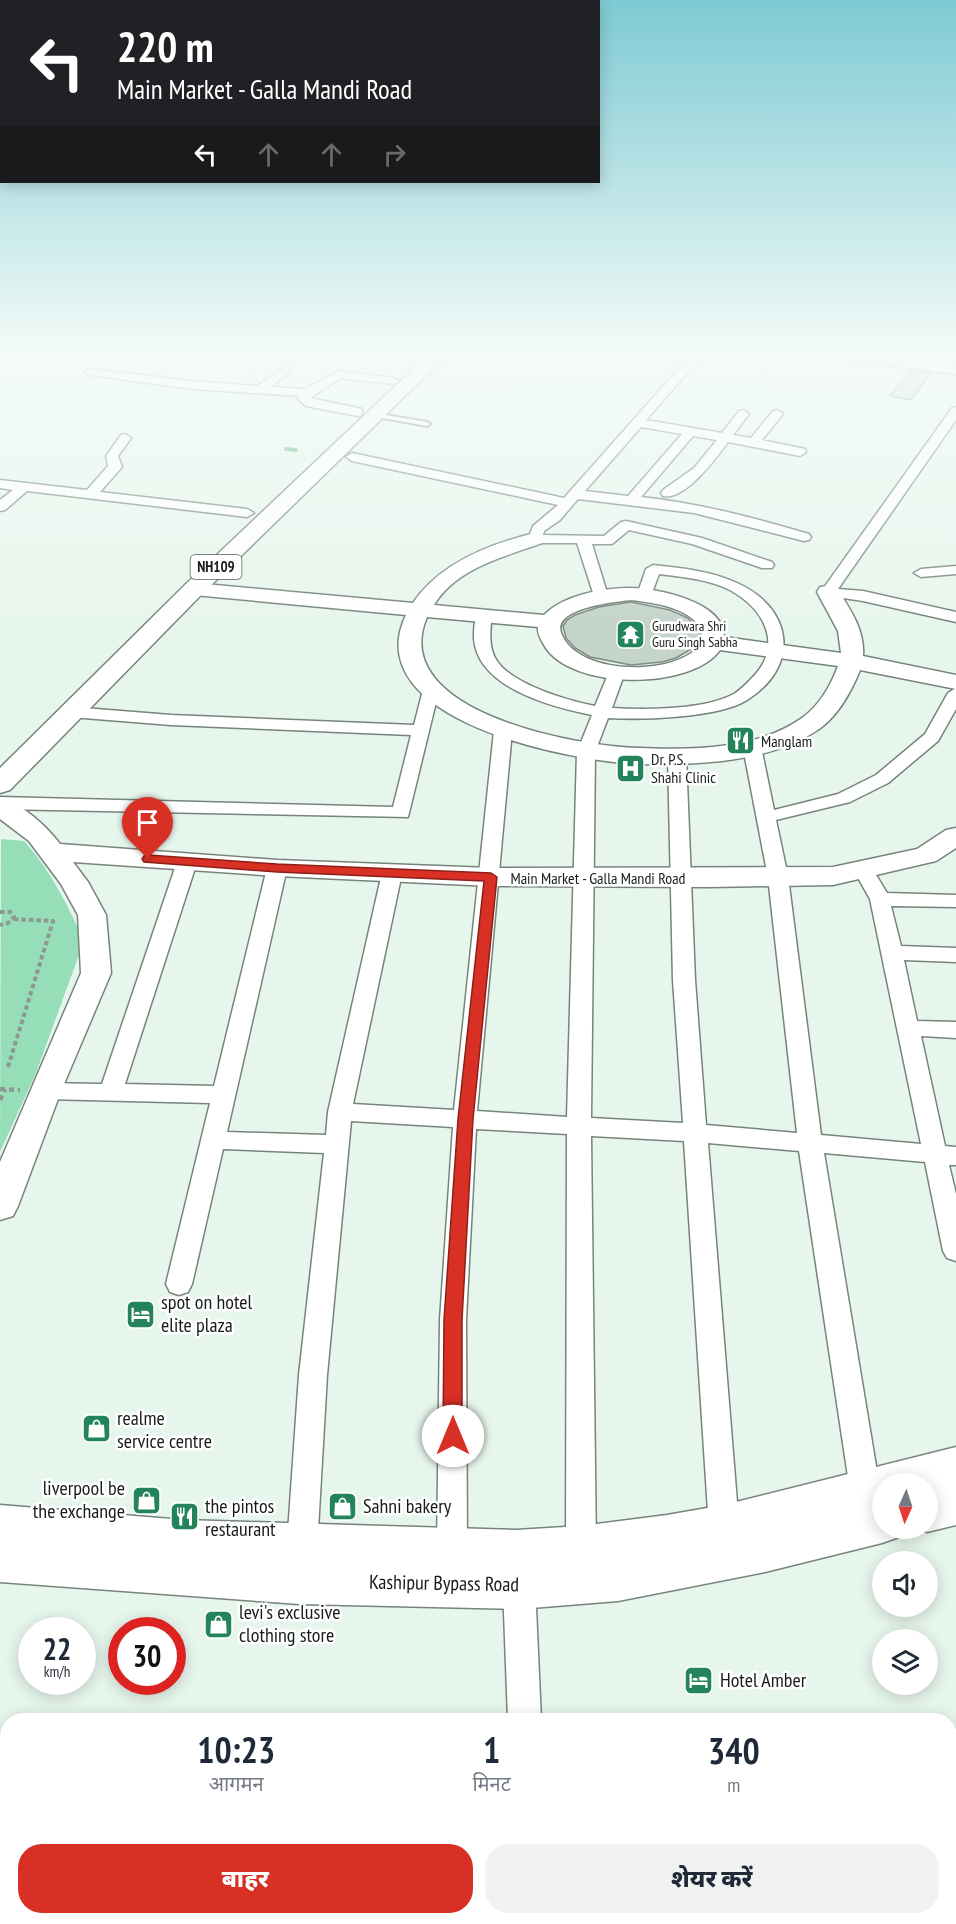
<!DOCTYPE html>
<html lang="hi">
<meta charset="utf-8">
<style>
:root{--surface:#fff;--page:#f2f2f3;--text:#1f2937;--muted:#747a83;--accent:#d93025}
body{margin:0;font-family:"PT Sans Narrow","Noto Sans Devanagari",sans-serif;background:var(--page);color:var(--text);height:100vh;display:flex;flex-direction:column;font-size:22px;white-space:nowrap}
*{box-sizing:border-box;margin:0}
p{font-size:20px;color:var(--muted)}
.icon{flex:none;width:33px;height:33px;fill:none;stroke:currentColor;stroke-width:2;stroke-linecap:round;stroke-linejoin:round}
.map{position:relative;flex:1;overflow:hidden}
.panel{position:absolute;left:0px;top:1713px;width:957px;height:212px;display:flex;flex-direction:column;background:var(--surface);border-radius:24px 24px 0 0;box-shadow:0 3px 15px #0003}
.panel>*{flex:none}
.hud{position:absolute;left:0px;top:0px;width:600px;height:183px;box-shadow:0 3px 15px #0003;background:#202124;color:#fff;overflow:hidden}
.needle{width:39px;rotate:183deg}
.controls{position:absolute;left:872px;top:1473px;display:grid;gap:12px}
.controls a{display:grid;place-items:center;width:66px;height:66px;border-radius:50%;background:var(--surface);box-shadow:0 3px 15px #0003;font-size:30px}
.speed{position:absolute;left:18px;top:1617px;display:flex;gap:12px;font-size:30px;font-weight:700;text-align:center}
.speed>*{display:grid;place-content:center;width:78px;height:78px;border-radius:50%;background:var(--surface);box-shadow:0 3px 15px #0003;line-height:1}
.speed small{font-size:15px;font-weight:400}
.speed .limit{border:9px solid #d22;background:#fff;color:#111}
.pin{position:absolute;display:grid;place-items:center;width:51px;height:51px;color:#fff;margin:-62px -26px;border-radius:50% 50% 50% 0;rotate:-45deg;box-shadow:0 0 6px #0007}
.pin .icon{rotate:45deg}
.me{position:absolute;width:66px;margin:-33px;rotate:0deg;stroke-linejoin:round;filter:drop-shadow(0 0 4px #0008)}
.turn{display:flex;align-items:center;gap:21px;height:126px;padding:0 18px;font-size:27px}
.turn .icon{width:78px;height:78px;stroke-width:2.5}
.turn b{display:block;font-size:42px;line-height:51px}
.lanes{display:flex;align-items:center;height:57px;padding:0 18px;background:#0003;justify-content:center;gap:30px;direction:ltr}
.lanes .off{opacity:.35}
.eta{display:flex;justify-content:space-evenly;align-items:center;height:102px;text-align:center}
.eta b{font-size:36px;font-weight:800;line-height:42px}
.primary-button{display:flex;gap:12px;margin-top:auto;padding:12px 18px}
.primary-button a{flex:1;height:69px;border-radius:24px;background:var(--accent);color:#fff;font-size:24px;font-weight:800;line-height:69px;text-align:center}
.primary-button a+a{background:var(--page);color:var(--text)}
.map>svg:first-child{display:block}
</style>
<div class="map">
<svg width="956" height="1924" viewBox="0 0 956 1924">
<rect width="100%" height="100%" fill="#e7f6ed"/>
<path fill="#95deb8" d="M1 839 24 841C50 869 68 906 84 941L36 1073 0 1152Z"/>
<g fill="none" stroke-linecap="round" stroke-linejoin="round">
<path stroke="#60ac87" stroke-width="4" d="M286 449 296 450"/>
</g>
<path fill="#c5d4cb" stroke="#7d8a82" stroke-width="1.5" d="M910 371 931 373 911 400 890 396Z
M631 602 670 610 688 618 700 631 698 645 676 658 662 662 631 665 590 657 575 648 566 638 563 626 567 620 575 615 599 607Z"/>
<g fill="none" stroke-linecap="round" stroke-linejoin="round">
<defs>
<path id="lane" d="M374 413 427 422 430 424 427 426 372 416V414Z"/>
<path id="street" d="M690 356H702L646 420 722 433 739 411 743 410 749 414 733 435 751 438 773 411 777 410 783 414 762 440 805 449 806 452 800 456 728 442C717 457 685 501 663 496L661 493 663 490 694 468 717 440 693 436 641 497C699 503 754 518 809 534L811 537 809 540 804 541 694 513 578 499 560 520 544 531 543 535 604 536 621 522 626 521 702 538 772 562 774 565 772 568H762L692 544 629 530 612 544H592L608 596 600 601 595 599 577 543H535L528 539 533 526 558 505 352 461 346 457 352 453 564 498ZM641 427 682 434 628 496 585 491Z
M285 367 289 368V372L271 387 305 389 339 371 393 378 399 381 393 384 341 378 310 398 362 409V415L358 416 306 406 298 399 300 396 192 389 90 375 84 372 90 369 192 381 257 386Z
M956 407V420L838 589 863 591 956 612V622L863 601 823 595 820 592 823 589 952 408Z
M125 434 131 438 118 456 122 467 100 492 247 509 254 513 247 517 27 491 5 510 0 511V500L13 490 0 488V480L87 490 108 466 106 456 121 435Z
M653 565C682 568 711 571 737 583 793 608 801 666 747 700 719 718 641 720 608 718L595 752 591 1118 683 1123 673 980 668 756 671 752H683L686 756 695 980 706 1125 797 1133 768 877 743 747 746 743H758L761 747 774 810 838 794 876 775 925 734 948 693 956 688V709L938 741 888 783 850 802 776 820 788 877 821 1135 921 1144 870 899 853 869 856 865H870L887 893 956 895V907L891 906 901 946 956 948V962L904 960 917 1021 956 1022V1038L921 1036 945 1146 956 1147V1165H949L956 1194V1261L947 1258 943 1251 925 1162 824 1153 880 1490 875 1500 865 1504 855 1500 850 1490 799 1151 708 1143 739 1527 735 1537 724 1541 713 1537 709 1527 684 1141 591 1136 596 1549 592 1559 581 1563 570 1559 566 1549 567 1134 476 1129 466 1320 467 1551 463 1561 452 1566 441 1561 437 1551 440 1320 453 1127 351 1121 327 1375 317 1547 313 1557 302 1561 291 1557 287 1547 299 1375 324 1153 223 1149 192 1284 188 1292 179 1295 170 1292 166 1284 210 1103 45 1099 37 1097 33 1091 37 1085 45 1083 102 1084 177 862 180 858H194L197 862 125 1084 214 1086 267 868 270 864H284L287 868 227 1132 326 1135 328 1112 382 873 385 869H399L402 873 353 1104 454 1110 494 731 497 727H509L512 731 477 1111 567 1117 577 752 592 715C552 707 478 688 474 639 474 630 474 619 479 612H489L492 615C490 630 488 648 497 661 513 685 569 701 595 706L609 672 617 667 625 672 612 708C645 710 704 710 734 694 740 690 746 684 751 679 784 647 766 610 730 590 708 579 683 577 659 574L650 598H640L637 595 646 569Z
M956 566V574L921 577 914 573 921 569Z
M431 685 439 690 408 817 0 809V797L393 807 411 735 171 725 71 717 65 716 63 712 65 708 71 707 171 715 414 725 423 690Z
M519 1570 530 1574 535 1585 541 1720H508L503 1585 508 1574Z
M504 1917H540V1924H504Z"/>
<path id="secondary" d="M535 533 542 535 545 539 542 543C504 557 456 568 434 605L544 615C564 595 602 588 630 588 657 588 725 602 724 637L841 653 838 631 817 592 820 587 828 586 836 587C850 609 865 630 863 656L956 675V689L860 670C852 690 838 716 819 729 770 763 697 765 639 764 572 762 356 720 406 615L194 595 186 594 183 589 186 584 194 583 413 603C440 563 489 544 535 533ZM631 600C655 603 689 607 702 630L700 646C675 671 620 672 589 659 578 654 567 647 562 635 549 608 615 602 631 600ZM427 617 538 627C537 634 541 639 544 645 569 690 691 691 720 650L838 666C831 685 819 706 802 718 757 750 692 750 639 748 578 747 386 712 427 617Z
M0 798C23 804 46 826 60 844L277 860 491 868 833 867 917 849 946 830 956 828V848L936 861 833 885 710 887 491 886 277 876 73 862 88 882 106 915 111 973 61 1091 18 1206 13 1216 0 1220V1162L81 973 78 915 61 884 29 841 0 819Z"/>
<path id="primary" d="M956 1447V1525L927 1532 918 1528H927V1484H882V1528H902L899 1537 882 1543 765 1572 618 1601 519 1609 300 1604 0 1582V1505L184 1520 516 1530 581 1526 667 1515 724 1505Z"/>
<path id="highway" d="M427 356H446L202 594 10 790 0 793V768L186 584Z
M843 356H894L956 364V374L852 361 846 360Z"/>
</defs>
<use href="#lane" stroke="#76847c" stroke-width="4"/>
<use href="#street" stroke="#76847c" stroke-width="3"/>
<use href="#secondary" stroke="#76847c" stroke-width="3"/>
<use href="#primary" stroke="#76847c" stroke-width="3"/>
<use href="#highway" stroke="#76847c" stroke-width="3"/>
<path stroke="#8d9891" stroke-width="4" stroke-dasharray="4.5 3" stroke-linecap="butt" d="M0 912H10L14 917 8 923 0 925
M8 1067 53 921 13 919"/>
<path stroke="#8d9891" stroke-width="4.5" stroke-dasharray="5 4" stroke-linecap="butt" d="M0 1089 20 1090
M0 1100 5 1089"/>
<use href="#lane" fill="#fff" fill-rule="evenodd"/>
<use href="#street" fill="#fff" fill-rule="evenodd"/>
<use href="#secondary" fill="#fff" fill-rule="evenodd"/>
<use href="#primary" fill="#fff" fill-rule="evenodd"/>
<use href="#highway" fill="#fff" fill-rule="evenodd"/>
</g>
<linearGradient id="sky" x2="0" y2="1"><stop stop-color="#7ecad4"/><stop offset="0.57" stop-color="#f4fbf7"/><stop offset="1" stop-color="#f4fbf7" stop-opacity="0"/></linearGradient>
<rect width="956" height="625" fill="url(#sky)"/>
<path fill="#d93025" stroke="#8d1f18" stroke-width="1.5" d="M148 855 277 864 491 873 497 877 473 1119 462 1320V1436L459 1441 453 1444 446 1441 443 1436 444 1320 458 1119 484 881 277 872 144 862 142 859 144 856Z"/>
<defs>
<symbol id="temple-square" viewBox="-11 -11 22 22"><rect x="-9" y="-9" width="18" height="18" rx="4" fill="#23835b" stroke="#fff"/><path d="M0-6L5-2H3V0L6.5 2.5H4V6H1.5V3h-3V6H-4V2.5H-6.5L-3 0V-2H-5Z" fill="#fff"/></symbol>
<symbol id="restaurant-square" viewBox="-11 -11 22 22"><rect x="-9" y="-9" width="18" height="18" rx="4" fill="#23835b" stroke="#fff"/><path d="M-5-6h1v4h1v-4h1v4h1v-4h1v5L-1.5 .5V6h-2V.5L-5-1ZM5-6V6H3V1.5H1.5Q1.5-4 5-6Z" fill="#fff"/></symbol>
<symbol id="hospital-square" viewBox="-11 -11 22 22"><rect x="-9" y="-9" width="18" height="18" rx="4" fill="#23835b" stroke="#fff"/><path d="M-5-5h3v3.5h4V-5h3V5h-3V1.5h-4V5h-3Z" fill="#fff"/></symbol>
<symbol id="hotel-square" viewBox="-11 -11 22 22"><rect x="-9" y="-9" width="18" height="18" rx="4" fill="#23835b" stroke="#fff"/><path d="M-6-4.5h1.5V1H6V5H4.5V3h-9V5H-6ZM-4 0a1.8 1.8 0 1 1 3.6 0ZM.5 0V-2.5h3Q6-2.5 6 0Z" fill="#fff"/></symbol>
<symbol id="shop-square" viewBox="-11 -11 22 22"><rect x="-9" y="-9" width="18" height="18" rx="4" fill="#23835b" stroke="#fff"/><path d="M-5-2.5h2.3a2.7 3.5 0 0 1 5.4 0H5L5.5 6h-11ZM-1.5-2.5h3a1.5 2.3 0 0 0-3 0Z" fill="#fff"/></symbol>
</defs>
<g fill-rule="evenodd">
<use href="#temple-square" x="614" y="618" width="33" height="33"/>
<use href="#restaurant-square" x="724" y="724" width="33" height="33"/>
<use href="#hospital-square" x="614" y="752" width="33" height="33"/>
<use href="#hotel-square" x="124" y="1298" width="33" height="33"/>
<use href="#shop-square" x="80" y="1412" width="33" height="33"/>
<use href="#shop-square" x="130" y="1484" width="33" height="33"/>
<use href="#shop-square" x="326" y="1490" width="33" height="33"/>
<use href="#restaurant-square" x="168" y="1500" width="33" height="33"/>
<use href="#shop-square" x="202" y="1608" width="33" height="33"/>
<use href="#hotel-square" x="682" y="1664" width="33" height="33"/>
</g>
<g text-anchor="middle" stroke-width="5" stroke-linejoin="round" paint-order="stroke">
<g font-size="14" fill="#171c19" stroke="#fff" text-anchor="start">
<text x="652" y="631">Gurudwara Shri<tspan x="652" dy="16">Guru Singh Sabha</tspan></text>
</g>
<rect fill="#fff" stroke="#5d605e" stroke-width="1.5" x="190.5" y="555" width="51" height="24" rx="4.5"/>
<g font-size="15" font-weight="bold" fill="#171c19">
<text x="216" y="572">NH109</text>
</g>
<g font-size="16" fill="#171c19" stroke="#fff" text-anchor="start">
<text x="761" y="747">Manglam</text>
<text x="651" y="765">Dr. P.S.<tspan x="651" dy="18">Shahi Clinic</tspan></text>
</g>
<g font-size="16" fill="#171c19" stroke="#fff">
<text x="598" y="884">Main Market - Galla Mandi Road</text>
</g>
<g font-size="20" fill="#171c19" stroke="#fff" text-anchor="start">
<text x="161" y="1309">spot on hotel<tspan x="161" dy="23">elite plaza</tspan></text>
<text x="117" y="1425">realme<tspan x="117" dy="23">service centre</tspan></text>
<text x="125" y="1495" text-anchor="end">liverpool be<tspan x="125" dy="23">the exchange</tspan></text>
<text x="205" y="1513">the pintos<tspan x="205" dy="23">restaurant</tspan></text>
<text x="363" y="1513">Sahni bakery</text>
<text x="239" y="1619">levi's exclusive<tspan x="239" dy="23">clothing store</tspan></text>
<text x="720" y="1687">Hotel Amber</text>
</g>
<g font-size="20" fill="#171c19" stroke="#fff">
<text transform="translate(444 1583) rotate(1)" y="7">Kashipur Bypass Road</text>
</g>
</g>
</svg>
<div class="controls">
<a><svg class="needle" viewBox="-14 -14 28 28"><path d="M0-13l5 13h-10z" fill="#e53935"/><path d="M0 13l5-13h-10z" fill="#747a83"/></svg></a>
<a><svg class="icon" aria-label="sound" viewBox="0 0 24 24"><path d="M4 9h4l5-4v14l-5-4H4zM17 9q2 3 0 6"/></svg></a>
<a><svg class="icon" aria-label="layers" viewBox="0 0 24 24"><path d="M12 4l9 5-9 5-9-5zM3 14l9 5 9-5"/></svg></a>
</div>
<div class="speed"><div>22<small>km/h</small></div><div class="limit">30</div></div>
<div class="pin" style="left:148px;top:859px;background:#d93025"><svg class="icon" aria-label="arrive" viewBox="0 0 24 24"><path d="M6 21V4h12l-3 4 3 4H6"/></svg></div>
<svg class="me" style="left:453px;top:1436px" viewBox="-20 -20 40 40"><circle r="19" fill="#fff"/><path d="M0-13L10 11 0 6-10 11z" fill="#d93025"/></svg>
<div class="hud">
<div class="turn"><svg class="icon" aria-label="left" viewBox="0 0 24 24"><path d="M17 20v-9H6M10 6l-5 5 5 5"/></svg><div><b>220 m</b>Main Market - Galla Mandi Road</div></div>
<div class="lanes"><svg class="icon" aria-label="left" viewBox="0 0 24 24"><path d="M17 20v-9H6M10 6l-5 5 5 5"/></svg><svg class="icon off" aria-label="ahead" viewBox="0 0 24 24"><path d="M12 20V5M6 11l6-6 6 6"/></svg><svg class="icon off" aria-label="ahead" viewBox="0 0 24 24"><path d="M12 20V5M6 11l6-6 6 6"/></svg><svg class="icon off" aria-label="right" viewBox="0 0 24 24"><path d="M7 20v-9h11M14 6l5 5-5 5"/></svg></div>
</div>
<section class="panel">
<div class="eta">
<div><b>10:23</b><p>आगमन</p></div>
<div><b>1</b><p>मिनट</p></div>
<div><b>340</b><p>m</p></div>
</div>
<div class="primary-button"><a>बाहर</a><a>शेयर करें</a></div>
</section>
</div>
